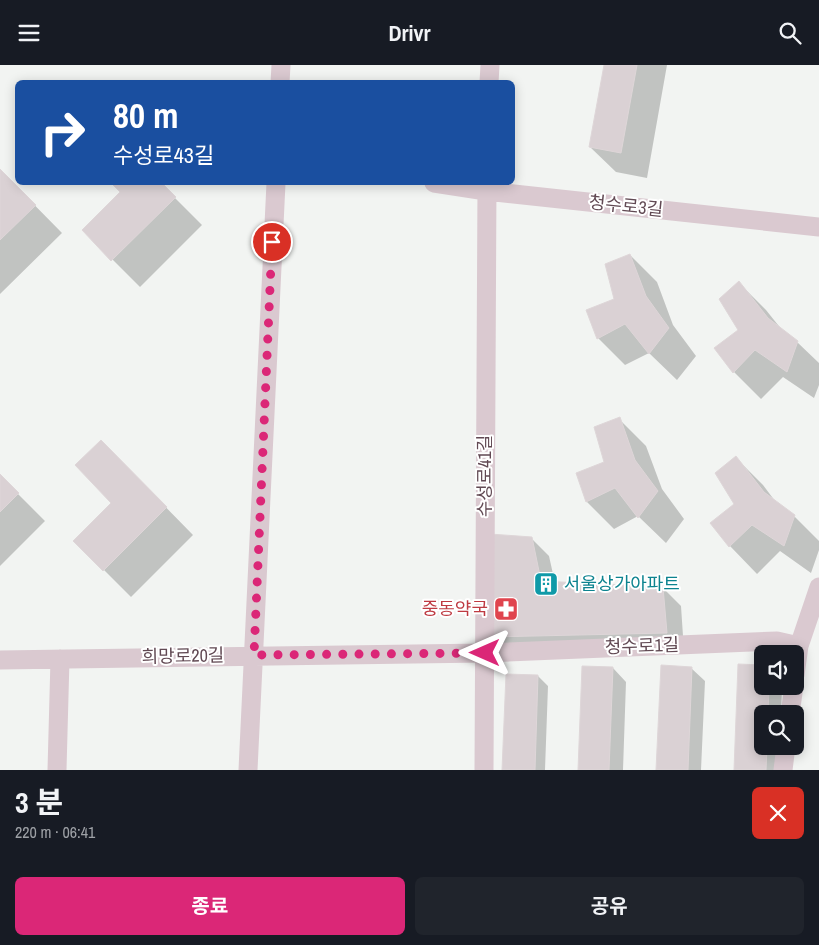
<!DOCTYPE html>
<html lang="ko">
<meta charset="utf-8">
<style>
:root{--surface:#171b24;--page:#20242c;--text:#f1f3f6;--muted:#9ea1a6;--accent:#db2777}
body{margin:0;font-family:"Archivo Narrow","Noto Sans KR",sans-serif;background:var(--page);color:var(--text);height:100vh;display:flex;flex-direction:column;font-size:19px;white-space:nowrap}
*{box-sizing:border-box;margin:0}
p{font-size:16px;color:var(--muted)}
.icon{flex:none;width:28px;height:28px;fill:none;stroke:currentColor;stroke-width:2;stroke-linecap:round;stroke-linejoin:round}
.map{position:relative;height:705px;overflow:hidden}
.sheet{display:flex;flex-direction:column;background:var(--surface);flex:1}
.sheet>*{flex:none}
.guide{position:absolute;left:15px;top:15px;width:500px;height:105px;border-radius:8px;box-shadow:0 2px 12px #0003;background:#1a4fa0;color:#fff;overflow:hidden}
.buttons{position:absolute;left:754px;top:580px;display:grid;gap:10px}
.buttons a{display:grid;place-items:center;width:50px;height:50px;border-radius:8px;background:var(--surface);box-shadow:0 2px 12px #0003;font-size:25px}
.pin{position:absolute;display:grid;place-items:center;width:42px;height:42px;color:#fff;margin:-21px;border:2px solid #fff;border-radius:50%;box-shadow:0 1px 5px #0007}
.me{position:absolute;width:55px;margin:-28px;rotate:270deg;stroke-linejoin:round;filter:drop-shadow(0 0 4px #0008)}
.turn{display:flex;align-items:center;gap:18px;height:105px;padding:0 15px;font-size:22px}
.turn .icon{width:65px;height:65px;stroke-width:2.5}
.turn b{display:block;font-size:35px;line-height:42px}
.round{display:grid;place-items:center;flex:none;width:52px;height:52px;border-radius:8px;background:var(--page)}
.summary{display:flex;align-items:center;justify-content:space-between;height:85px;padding:0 15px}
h1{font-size:30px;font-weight:700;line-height:38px}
.button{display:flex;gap:10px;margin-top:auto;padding:10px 15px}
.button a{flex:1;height:58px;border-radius:8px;background:var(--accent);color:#fff;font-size:20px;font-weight:700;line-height:58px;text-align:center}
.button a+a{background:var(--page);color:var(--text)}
header{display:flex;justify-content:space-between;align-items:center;height:65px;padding:0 15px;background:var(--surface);font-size:22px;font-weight:700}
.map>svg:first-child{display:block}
</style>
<header><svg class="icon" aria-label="menu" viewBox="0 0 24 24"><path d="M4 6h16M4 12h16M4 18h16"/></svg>Drivr<svg class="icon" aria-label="search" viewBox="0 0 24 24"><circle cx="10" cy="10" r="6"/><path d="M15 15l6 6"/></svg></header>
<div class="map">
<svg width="819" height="705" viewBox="0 0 819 705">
<rect width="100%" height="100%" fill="#f2f4f2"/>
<path fill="#0003" d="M605 0H667L647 113 616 107 590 82Z
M0 105 62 168 0 229Z
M113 118H160L202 160 140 222 83 165 122 127Z
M630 190 657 217 673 260 696 291 677 315 649 288 625 300 598 273 616 235Z
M739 218 766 245 782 265 797 277 819 298V320L814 333 783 312 761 334 734 307 739 265Z
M619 354 646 381 662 424 684 454 666 478 638 451 614 464 587 437 577 409 605 398Z
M101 376 193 470 131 532 75 476 113 438Z
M736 393 763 420 778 440 794 451 819 476V485L811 508 780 486 757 509 730 481 712 458 736 439Z
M0 411 45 456 0 501Z
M531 473 549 491 555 518 663 523 681 541 684 586 509 590 491 572Z
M740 600 762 601V621H782L781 649H762V681H780L779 705H736Z
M613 603 626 617 623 705H579Z
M691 603 705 616 701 705H658Z
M538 611 548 621 545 705H504Z"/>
<path fill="#dad1d4" stroke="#ded6d8" d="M604 0H637L621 88 589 82Z
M0 104 36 140 0 175Z
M111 118H162L176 132 111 196 82 165 120 127Z
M630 189 646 231 669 263 649 289 625 259 597 274 586 245 614 234 605 199Z
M739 216 768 253 798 276 787 307 755 285 733 308 714 283 738 265 719 234Z
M620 352 635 395 658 426 638 453 615 423 586 437 576 408 604 397 594 362Z
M101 375 167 442 103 506 73 476 111 438 75 400Z
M736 391 764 427 795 450 784 481 752 460 729 482 710 458 734 439 715 408Z
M0 409 19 428 0 447Z
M490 469 532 472 541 516 663 522 667 568 490 572Z
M738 599 762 600V621H769L768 649H762V681H767L766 705H734Z
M661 600 692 602 688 705H656Z
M582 601 613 602 609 705H578Z
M506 609 538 610 535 705H502Z"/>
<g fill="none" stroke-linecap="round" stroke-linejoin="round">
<path stroke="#dac9d0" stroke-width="19" d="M280 18 281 0
M489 18 490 0
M434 118 486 126 819 162
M0 595 485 588 777 576 799 581
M795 610 799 581 819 522
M790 649 794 621
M57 705 60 594
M248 705 276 118
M484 705 487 118
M783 705 786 681"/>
</g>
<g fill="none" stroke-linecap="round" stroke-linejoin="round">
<path stroke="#db2777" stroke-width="9" stroke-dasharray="0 16.2" d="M272 177 254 590 485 588"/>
</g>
<defs>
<symbol id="building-square" viewBox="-11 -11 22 22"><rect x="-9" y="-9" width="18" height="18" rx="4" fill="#0f9aa8" stroke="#fff"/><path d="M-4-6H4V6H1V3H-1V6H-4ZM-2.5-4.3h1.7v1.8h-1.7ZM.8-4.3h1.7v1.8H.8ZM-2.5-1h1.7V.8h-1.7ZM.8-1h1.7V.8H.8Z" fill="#fff"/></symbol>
<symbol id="pharmacy-square" viewBox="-11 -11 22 22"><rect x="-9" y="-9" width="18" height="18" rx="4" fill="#e0444e" stroke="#fff"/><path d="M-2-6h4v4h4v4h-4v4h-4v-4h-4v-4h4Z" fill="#fff"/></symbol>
</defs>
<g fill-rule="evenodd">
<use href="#building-square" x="532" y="505" width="28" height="28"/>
<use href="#pharmacy-square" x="492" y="530" width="28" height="28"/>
</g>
<g text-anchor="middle" stroke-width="4" stroke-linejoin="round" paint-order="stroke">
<g font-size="18" fill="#614953" stroke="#fff">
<text transform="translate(626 141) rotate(6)" y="6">청수로3길</text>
<text transform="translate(485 411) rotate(-90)" y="6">수성로41길</text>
<text transform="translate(642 581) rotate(-2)" y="6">청수로1길</text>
<text transform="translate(183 591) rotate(-1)" y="6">희망로20길</text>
</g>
<g font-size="18" fill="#0d838f" stroke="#fff" text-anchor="start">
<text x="564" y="525">서울상가아파트</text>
</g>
<g font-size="18" fill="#be3a42" stroke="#fff" text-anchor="end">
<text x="488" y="550">중동약국</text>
</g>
</g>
</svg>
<div class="buttons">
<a><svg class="icon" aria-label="sound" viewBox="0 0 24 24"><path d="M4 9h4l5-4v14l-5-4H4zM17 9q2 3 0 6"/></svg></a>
<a><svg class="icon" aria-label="search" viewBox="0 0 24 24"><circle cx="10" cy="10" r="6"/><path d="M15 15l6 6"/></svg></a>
</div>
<div class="pin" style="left:272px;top:177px;background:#d93025"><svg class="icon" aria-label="arrive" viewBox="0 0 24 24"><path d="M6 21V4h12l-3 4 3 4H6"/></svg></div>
<svg class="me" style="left:485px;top:588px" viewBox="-20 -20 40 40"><path d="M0-17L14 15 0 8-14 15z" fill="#db2777" stroke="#fff" stroke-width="4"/></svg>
<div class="guide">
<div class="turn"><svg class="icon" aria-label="right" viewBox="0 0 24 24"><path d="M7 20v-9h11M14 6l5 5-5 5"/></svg><div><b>80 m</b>수성로43길</div></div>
</div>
</div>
<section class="sheet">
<div class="summary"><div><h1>3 분</h1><p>220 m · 06:41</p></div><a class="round" style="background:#d93025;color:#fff"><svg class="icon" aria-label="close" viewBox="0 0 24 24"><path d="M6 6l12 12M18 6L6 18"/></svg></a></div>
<div class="button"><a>종료</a><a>공유</a></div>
</section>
